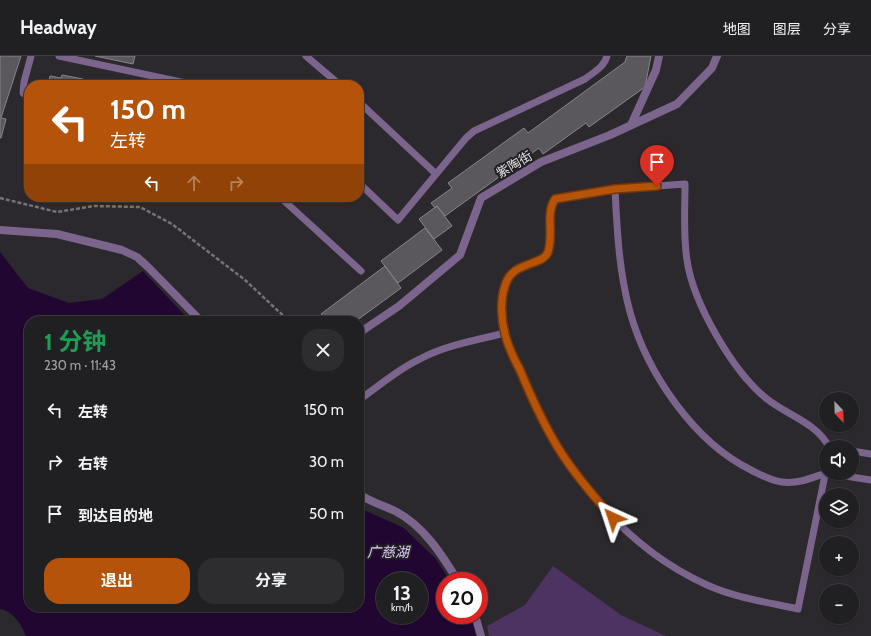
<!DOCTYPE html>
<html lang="zh">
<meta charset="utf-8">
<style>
:root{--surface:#201f22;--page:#2d2c2f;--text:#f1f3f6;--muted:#a2a2a5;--line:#3d3d40;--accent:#b45309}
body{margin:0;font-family:Cabin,"Noto Sans SC",sans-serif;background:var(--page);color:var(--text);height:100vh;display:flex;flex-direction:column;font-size:15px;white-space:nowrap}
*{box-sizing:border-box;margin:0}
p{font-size:13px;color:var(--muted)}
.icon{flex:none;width:22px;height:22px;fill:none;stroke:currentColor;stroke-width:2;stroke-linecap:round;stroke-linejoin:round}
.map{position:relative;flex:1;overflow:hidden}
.side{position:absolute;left:24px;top:260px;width:340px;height:296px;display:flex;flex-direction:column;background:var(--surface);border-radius:16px;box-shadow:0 1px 3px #0004,0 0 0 1px var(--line)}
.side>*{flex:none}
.hud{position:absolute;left:24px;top:24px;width:340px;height:122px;border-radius:16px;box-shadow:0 1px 3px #0004,0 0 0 1px var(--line);background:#b45309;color:#fff;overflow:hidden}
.needle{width:26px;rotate:157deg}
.controls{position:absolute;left:819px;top:336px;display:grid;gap:8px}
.controls a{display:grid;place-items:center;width:40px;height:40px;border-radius:50%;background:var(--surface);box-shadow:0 1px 3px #0004,0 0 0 1px var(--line);font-size:20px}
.speed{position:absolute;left:376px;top:516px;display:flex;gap:8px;font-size:20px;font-weight:700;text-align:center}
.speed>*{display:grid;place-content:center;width:52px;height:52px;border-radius:50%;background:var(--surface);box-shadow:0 1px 3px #0004,0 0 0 1px var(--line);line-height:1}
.speed small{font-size:10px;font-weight:400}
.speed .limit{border:6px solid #d22;background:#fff;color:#111}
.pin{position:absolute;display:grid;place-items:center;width:34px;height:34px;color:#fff;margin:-41px -17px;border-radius:50% 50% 50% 0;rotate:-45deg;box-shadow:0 0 4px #0007}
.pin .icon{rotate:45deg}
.me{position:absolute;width:44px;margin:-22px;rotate:318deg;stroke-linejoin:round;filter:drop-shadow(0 0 3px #0008)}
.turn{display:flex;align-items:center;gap:14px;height:84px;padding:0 20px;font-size:18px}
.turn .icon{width:52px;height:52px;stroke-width:2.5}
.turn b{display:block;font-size:28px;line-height:34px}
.lanes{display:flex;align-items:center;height:38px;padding:0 20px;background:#0003;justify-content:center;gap:20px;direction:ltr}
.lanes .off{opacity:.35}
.round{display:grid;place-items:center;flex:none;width:42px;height:42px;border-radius:16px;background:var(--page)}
.head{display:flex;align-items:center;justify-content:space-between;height:68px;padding:0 20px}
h1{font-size:24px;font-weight:700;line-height:30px;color:#1e9e55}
.cta{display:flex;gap:8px;margin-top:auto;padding:8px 20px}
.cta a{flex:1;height:46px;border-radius:16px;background:var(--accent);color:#fff;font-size:16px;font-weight:700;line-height:46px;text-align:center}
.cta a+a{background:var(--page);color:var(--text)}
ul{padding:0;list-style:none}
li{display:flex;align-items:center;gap:12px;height:52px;padding:0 20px}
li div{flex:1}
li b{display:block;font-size:15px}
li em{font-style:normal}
header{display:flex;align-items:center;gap:24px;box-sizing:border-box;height:56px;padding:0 20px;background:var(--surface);border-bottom:1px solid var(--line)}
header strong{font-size:19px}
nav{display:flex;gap:22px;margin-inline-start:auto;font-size:14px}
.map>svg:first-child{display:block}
</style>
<header>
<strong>Headway</strong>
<nav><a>地图</a><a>图层</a><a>分享</a></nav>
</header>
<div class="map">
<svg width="871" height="580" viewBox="0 0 871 580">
<rect width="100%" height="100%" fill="#2b292d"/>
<path fill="#4d3361" d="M553 510 621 559 666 580H489L487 570 525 549Z"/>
<path fill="#210632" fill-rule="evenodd" d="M0 196 28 232 69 247 102 243 143 215 190 265H29V551H359V450L364 454 404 472 436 503 450 525H445V559H470L476 580H26C22 569 13 555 0 553ZM385 525H419V559H385Z"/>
<path fill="#5b585d" stroke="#87848a" d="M0 0H21L1 62 6 63 1 82H0Z
M95 0H135L133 8Z
M627 0H651L645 31 589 71 586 67 543 98 539 92 445 160 437 150 435 152 431 147 452 132 448 127 524 72 528 77 625 6Z
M62 19 83 23 82 27 92 29H48L50 20 61 22Z
M437 150 452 170 434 183 419 163Z
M425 172 442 194 398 227 381 205Z
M385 210 401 232 356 265H327L321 258Z"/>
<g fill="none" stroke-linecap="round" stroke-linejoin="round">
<path stroke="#747376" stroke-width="2.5" stroke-dasharray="4 2" stroke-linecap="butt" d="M0 142 57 156 94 150 140 151 172 168 245 224 289 265"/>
<path stroke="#7b658d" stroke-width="7" d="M59 0 195 29
M306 0 340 29
M29 41 23 37 24 26 31 0
M359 46 436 118
M359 127 398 164 466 82 474 75 585 23C594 16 604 11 607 0
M615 133C617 174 619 216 630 256 647 317 694 386 751 414 761 419 771 425 782 426 799 428 811 422 826 417
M280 141 361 215
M359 344C379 330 398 313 420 303 446 289 477 284 505 277
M852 395 871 398
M826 414 798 553C767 546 736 542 707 529 621 490 562 412 525 327 518 311 509 294 505 277 503 270 503 263 503 256 502 251 501 246 502 241 509 200 542 214 548 196 554 179 545 158 555 143L615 133 685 128C685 153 683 179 687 204 693 247 733 316 767 343 787 359 817 367 829 391
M826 417 871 424"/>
<path stroke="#7b658d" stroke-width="8" d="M631 69 656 14 659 0
M359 277 399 250 460 199 481 142 541 106 610 79 677 48 712 12 717 0"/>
<path stroke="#7b658d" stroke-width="8" d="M0 174 57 178 122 194 137 201 148 211 201 265
M359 438C370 446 383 449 395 455 424 470 442 499 458 525
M475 559 481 580"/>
</g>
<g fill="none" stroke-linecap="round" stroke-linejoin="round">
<defs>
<path id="route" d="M613 462C595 442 577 421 562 398 545 372 532 343 520 314 514 303 508 290 505 278 501 263 500 244 505 230 512 204 542 211 548 196 554 179 545 158 555 143L615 133 657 130"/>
</defs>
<use href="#route" stroke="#753606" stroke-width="10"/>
<use href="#route" stroke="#b45309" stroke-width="7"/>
</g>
<g text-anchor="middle" stroke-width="4" stroke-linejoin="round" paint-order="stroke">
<g font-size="13" fill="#e6e5e8" stroke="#211f24">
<text transform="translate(514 108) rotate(-31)" y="5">紫陶街</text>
</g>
<g font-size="14" font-style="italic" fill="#e3caf9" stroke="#211f24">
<text x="388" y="501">广慈湖</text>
</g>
</g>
</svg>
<div class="controls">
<a><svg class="needle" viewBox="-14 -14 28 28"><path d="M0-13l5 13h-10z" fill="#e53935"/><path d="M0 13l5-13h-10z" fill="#a2a2a5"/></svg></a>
<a><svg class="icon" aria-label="sound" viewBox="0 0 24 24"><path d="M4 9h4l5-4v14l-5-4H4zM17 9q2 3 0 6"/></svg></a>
<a><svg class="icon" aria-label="layers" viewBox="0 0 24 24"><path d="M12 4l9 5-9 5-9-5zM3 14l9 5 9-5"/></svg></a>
<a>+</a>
<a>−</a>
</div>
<div class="speed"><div>13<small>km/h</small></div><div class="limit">20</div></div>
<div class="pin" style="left:657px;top:130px;background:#d93025"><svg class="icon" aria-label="arrive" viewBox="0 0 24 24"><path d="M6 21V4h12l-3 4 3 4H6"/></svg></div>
<svg class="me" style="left:613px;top:462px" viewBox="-20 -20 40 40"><path d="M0-17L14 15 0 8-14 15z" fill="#b45309" stroke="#fff" stroke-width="4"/></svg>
<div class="hud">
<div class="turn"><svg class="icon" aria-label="left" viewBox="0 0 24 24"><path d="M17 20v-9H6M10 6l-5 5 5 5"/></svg><div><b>150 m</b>左转</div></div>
<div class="lanes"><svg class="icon" aria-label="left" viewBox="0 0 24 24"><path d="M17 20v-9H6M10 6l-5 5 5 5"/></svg><svg class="icon off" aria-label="ahead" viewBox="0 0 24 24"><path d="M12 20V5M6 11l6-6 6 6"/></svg><svg class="icon off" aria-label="right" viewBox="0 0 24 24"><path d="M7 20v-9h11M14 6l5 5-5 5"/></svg></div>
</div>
<section class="side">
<div class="head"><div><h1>1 分钟</h1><p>230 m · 11:43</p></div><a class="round"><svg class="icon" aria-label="close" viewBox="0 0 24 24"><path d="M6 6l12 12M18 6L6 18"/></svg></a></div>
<ul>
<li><svg class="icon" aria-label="left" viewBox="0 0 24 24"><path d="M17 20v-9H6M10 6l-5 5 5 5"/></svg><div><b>左转</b></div><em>150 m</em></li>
<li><svg class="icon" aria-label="right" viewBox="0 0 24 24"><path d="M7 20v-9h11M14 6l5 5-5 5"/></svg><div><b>右转</b></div><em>30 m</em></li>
<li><svg class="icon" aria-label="arrive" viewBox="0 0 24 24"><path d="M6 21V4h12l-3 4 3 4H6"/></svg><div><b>到达目的地</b></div><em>50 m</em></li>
</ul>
<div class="cta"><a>退出</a><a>分享</a></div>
</section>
</div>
